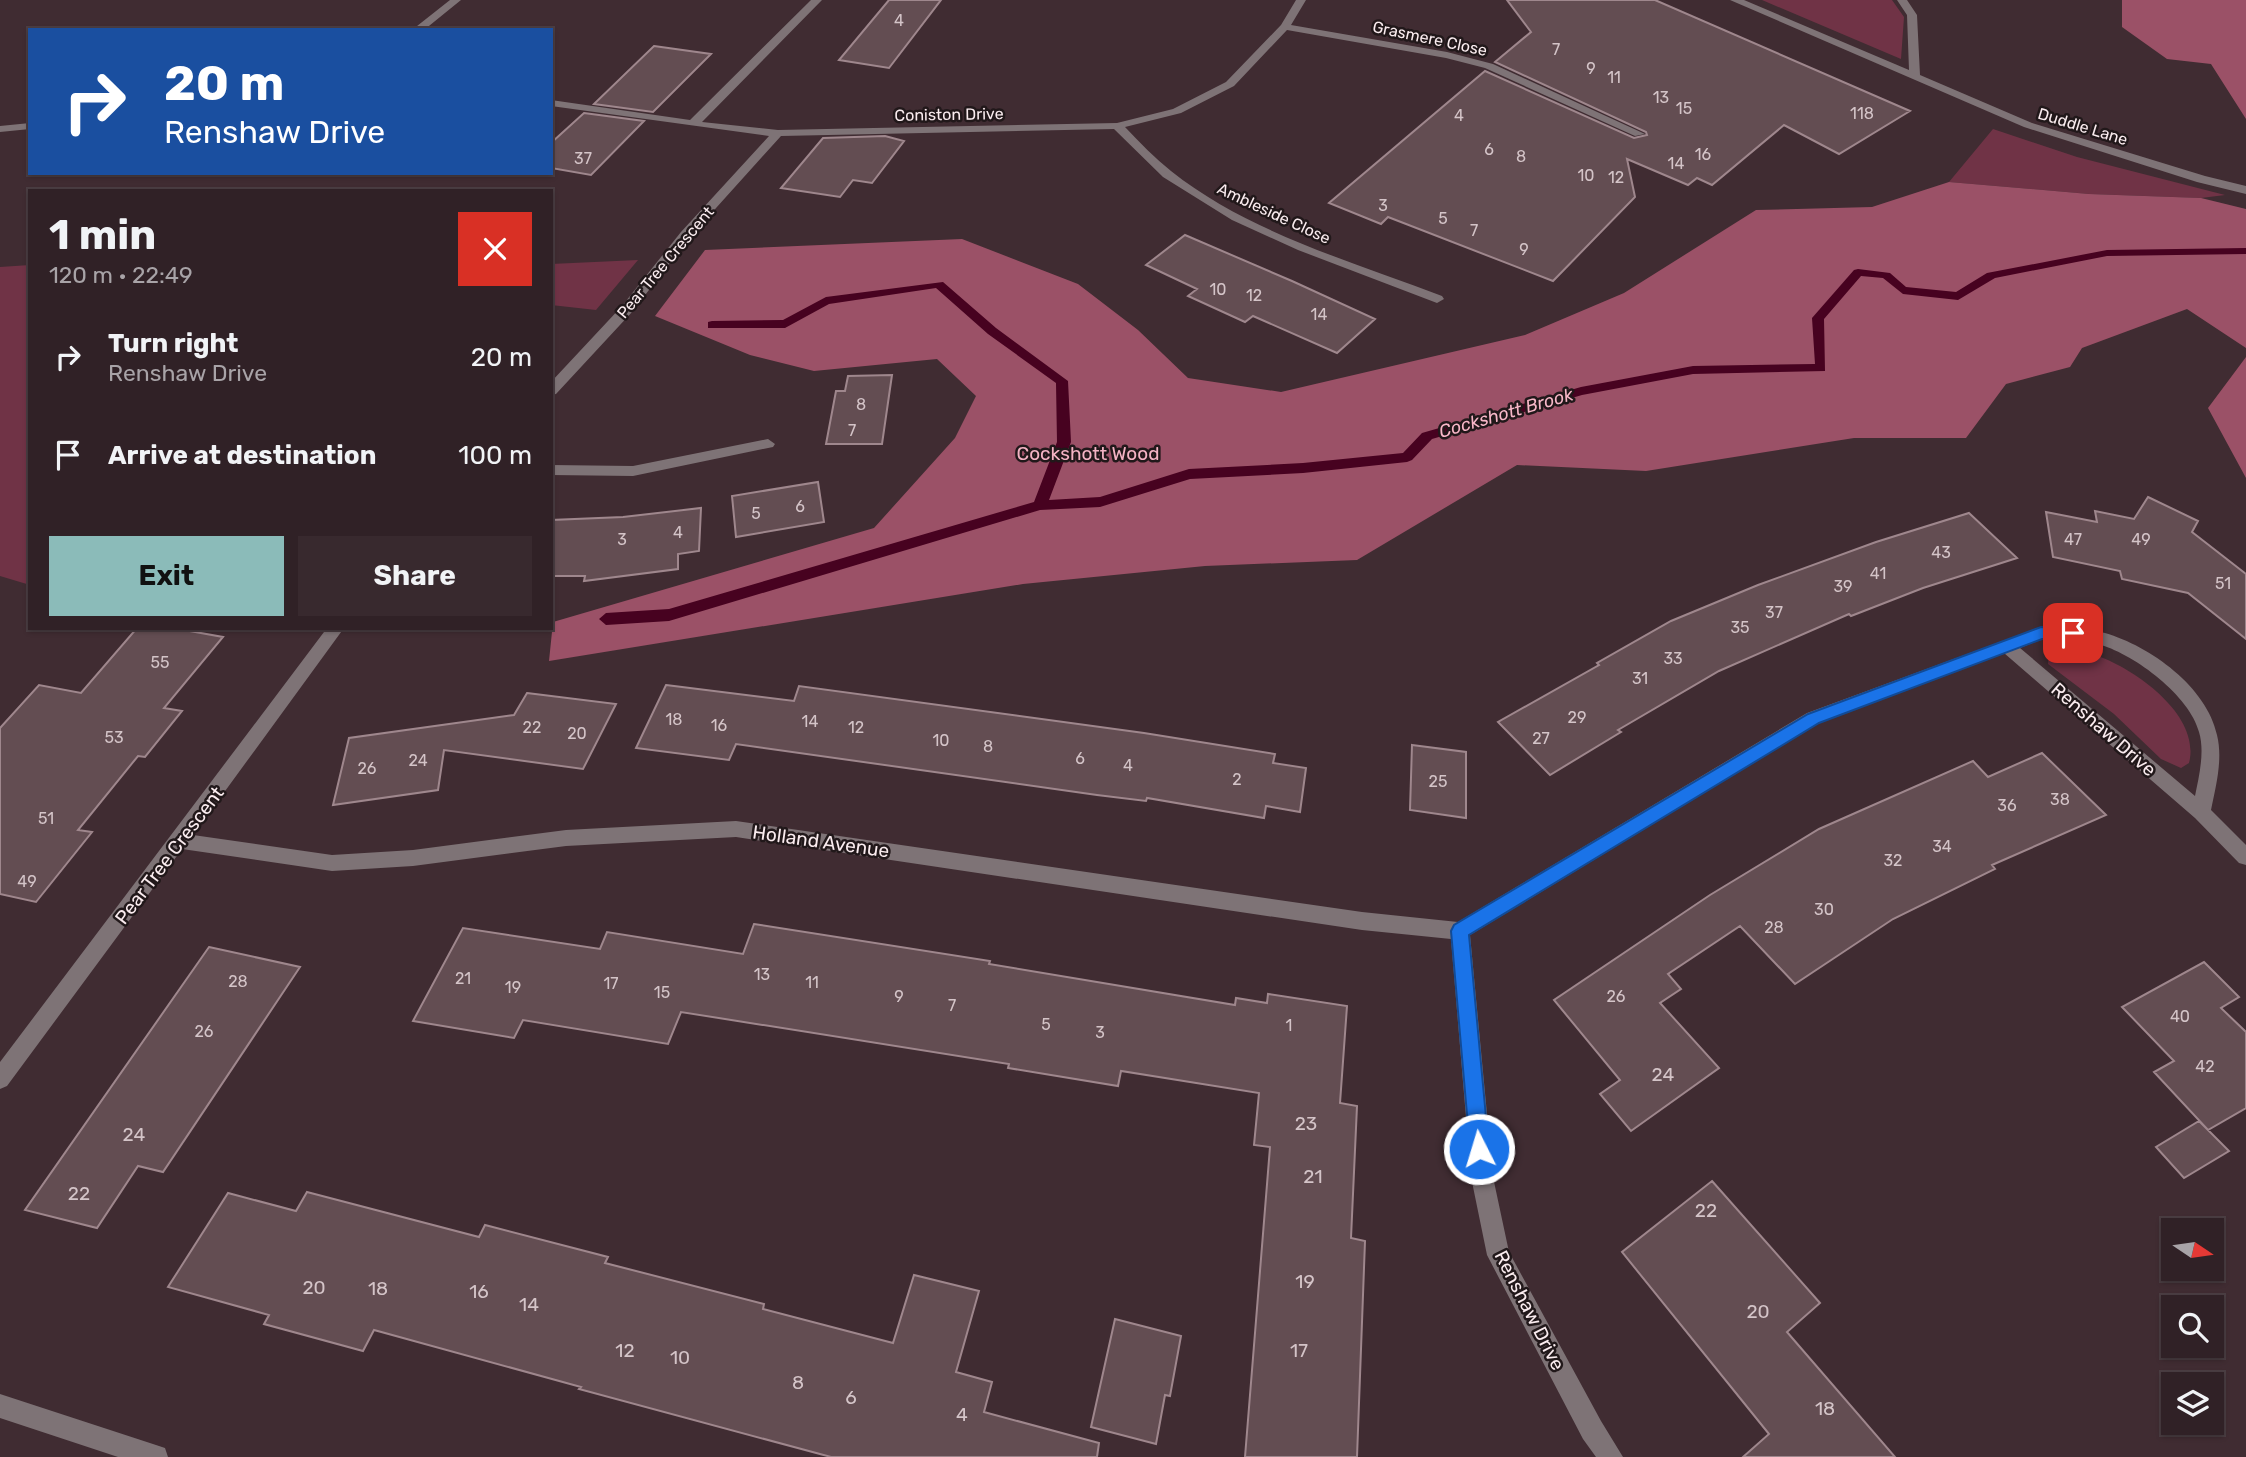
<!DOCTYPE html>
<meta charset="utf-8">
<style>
:root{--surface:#302126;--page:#38292e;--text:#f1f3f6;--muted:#a8a3a7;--line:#4b3e43;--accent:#8bbbb9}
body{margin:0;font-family:Rubik,sans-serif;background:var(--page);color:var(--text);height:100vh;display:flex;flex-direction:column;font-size:26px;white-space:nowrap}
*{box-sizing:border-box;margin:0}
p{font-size:23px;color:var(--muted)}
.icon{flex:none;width:38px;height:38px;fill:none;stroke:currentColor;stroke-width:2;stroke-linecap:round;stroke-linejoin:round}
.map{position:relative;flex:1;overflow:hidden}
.details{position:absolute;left:28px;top:189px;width:525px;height:441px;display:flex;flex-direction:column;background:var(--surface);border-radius:0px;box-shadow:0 2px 5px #0004,0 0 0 2px var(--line)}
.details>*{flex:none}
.top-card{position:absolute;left:28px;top:28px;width:525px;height:147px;border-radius:0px;box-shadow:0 2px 5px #0004,0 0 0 2px var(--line);background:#1a4fa0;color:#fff;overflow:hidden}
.needle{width:46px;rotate:103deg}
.tools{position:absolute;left:2161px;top:1218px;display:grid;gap:14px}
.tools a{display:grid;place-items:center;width:63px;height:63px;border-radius:0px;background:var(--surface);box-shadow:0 2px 5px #0004,0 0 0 2px var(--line);font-size:35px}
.pin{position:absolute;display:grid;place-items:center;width:60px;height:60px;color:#fff;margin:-30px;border-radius:14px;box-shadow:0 4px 10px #0006}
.me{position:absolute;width:77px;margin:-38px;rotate:355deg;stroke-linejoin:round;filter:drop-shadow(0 0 5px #0008)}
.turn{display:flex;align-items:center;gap:24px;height:147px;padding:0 21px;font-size:32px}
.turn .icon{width:91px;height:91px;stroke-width:2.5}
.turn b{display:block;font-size:49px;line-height:60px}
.round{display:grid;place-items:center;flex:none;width:74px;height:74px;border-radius:0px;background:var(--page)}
.headline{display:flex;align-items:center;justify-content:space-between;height:119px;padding:0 21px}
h1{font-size:42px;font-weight:700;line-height:52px}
.primary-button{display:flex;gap:14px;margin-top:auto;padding:14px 21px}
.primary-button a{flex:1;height:80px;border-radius:0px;background:var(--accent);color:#111;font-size:28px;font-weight:700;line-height:80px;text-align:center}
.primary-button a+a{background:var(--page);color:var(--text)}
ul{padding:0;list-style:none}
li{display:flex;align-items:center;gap:21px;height:98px;padding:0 21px}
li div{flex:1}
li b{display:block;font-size:26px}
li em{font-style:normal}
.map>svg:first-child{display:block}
</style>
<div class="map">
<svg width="2246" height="1457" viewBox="0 0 2246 1457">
<rect width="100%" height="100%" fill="#402c32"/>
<path fill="#703346" d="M1762 0H1892L1904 17 1901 59Z
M1993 129 2077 157 2225 195 2201 198 2089 194 1949 182Z
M638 260 596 310 551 305V264Z
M30 265V585L0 576V267Z
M2066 650C2078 652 2092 653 2103 658 2140 673 2201 717 2189 763L2181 768 2161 759 2114 714 2048 664 2049 651Z"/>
<path fill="#9b5167" d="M2122 0H2246V119L2211 64 2167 59 2122 27Z
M1949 182 2089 194 2201 198 2246 209V348L2187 309 2082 348 2070 367 2006 384 1966 438H1854L1646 471 1517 465 1357 560 1205 566 1023 584 549 661 553 622 874 528 955 438 976 396 937 359 814 371 750 355 655 316 705 250 962 239 1078 284 1138 330 1188 378 1281 392 1525 335 1624 293 1756 210 1872 207Z
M2246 357V478L2208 408Z"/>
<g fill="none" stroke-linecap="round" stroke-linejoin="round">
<path fill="#470220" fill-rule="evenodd" d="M2246 248V254L2107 256 1995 278 1958 300 1903 294 1883 278 1861 276 1824 319 1825 371 1693 374 1582 395 1432 439 1412 460 1407 462 1303 473 1190 479 1100 507 1040 510 669 621 606 625 599 619 606 613 669 609 1034 502 1057 442 1056 383 988 334 936 288 829 304 785 328H708V322L712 321 783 320 826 297 943 282 996 328 1068 381 1071 442 1049 500 1100 497 1189 469 1303 463 1403 453 1422 433 1581 387 1693 366 1815 364 1812 318 1854 270 1858 269 1890 273 1906 287 1956 292 1987 273 2107 250Z"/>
</g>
<path fill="#634d52" stroke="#9f878d" stroke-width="2" d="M889 0H941L889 68 839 60Z
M1507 0H1655L1910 111 1839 154 1784 125 1712 185 1697 178 1688 185 1627 159 1635 197 1553 281 1388 217 1381 224 1329 203 1485 71 1634 138 1647 135 1646 132 1495 62 1531 32Z
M654 46 711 54 653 112 594 104Z
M584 113 644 121 591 175 551 168V143Z
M885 136 904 141 872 183 853 180 840 197 781 188 823 138Z
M1185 235 1292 281 1375 319 1337 353 1253 316 1245 322 1188 296 1197 289 1146 265Z
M892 375 882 444H826L836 391H845L848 376Z
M818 482 824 522 736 537 732 496Z
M2148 497 2198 521 2192 532 2246 574V639L2188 593 2122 579 2120 571 2053 557 2046 512 2097 522 2095 511 2134 519Z
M701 508 699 551 678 554V569L584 581 585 576H551V520L623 517Z
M1969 513 2017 558 1923 588 1851 616 1849 614 1719 671 1618 730 1621 732 1550 775 1498 722 1599 665 1597 663 1671 621 1758 585 1876 542Z
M137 628H173L223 637 164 708 182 711 145 757 138 756 78 830 92 832 36 902 0 894V728L39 685 81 693Z
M666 685 794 701 799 686 1144 733 1275 754 1273 763 1306 768 1300 812 1266 806 1264 818 1147 798 1146 801 1097 795 736 744 729 760 636 748Z
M527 693 616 704 583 769 444 750 438 790 333 805 349 738 514 715Z
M1412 745 1466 752V818L1410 810Z
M2042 753 2106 815 1992 865 1995 869 1893 919 1795 984 1740 926 1668 974 1681 989 1660 1003 1719 1068 1631 1131 1600 1094 1620 1080 1554 1000 1710 895 1819 829 1973 761 1988 777Z
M754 924 990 961 989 964 1235 1005 1236 998 1267 1003 1268 994 1347 1006 1340 1103 1357 1106 1351 1238 1365 1241 1357 1457H1245L1270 1147 1254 1145 1259 1093 1121 1071 1118 1086 1008 1068 1009 1064 681 1012 668 1044 523 1020 514 1038 413 1021 463 928 600 949 607 932 743 954Z
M209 947 300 967 163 1172 138 1166 97 1228 25 1210Z
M2204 962 2239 997 2221 1008 2246 1032V1108L2208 1130 2154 1072 2174 1061 2122 1007Z
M2199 1121 2229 1151 2184 1178 2156 1147Z
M1712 1181 1820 1303 1787 1332 1895 1457H1743L1769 1434 1622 1252Z
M307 1192 479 1237 485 1225 608 1257 605 1263 764 1304 763 1309 893 1343 914 1275 979 1291 956 1372 992 1382 984 1412 1099 1443 1097 1457H831L579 1389 581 1387 374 1330 363 1351 264 1324 269 1315 168 1287 228 1193 296 1211Z
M1115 1319 1181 1336 1170 1396 1165 1395 1156 1444 1091 1427Z"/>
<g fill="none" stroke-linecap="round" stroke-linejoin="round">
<path fill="#7e7376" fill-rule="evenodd" d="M450 0H461L424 30H412Z
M811 0H822L702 122 778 130 1117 123 1173 109 1226 82 1281 25 1296 0H1306L1291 25 1447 52 1493 64 1645 134 1635 136 1485 68 1446 58 1287 30 1234 86 1181 113 1125 127C1140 143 1155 158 1171 171 1249 233 1351 261 1442 296L1444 299 1437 303 1298 250 1232 220 1163 177 1114 129 781 136 689 238 632 312 556 394 551 395V382L622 306 681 232 769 136 551 106V100L690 120Z
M1730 0H1744L1909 70 1907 15 1897 0H1907L1917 15 1920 75 2032 123 2205 176 2246 186V194L2197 182 2024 127Z
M30 123V129L0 132V126Z
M768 439 775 444 773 447 633 476 551 475V465L633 466Z
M2041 627C2063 627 2084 628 2105 633 2150 646 2207 687 2217 735 2223 759 2216 786 2211 810L2246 845V865L2239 863 2195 818 2004 653 1819 723 1470 935 1493 1177 1509 1252 1601 1421 1623 1457H1596L1583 1439 1487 1255 1471 1177 1451 939 1362 930 736 837 566 846 413 866 332 871 182 849 7 1086 0 1089V1062L327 628H344L193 835 332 855 413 850 566 830 736 821 1362 912 1458 922 1807 713ZM2042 639C2061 639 2082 640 2101 645 2135 655 2190 696 2199 732 2205 752 2199 776 2195 796L2020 648Z
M0 1394 156 1445 165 1448 168 1457H118L0 1418Z"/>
</g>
<path fill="#1a73e8" stroke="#114b97" stroke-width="2" d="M2041 627 2073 628 2080 633 2073 639H2042L1819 723 1469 935 1489 1149 1486 1156 1479 1159 1472 1156 1470 1149 1451 931 1454 925 1808 714Z"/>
<g text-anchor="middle" stroke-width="5" stroke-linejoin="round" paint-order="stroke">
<g font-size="16" fill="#d4c4c8">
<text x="899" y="26">4</text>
<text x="1556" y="55">7</text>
<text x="1591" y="74">9</text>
<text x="1614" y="83">11</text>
<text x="1661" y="103">13</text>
<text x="1684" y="114">15</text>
<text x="1862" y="119">118</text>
<text x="1459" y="121">4</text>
<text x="1489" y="155">6</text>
<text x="1703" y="160">16</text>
<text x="1521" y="162">8</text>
<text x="583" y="164">37</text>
<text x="1676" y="169">14</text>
<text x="1586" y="181">10</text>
<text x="1616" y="183">12</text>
<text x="1383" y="211">3</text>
<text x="1443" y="224">5</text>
<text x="1474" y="236">7</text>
<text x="1524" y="255">9</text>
<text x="1218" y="295">10</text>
<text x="1254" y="301">12</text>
<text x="1319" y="320">14</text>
<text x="861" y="410">8</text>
<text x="852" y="436">7</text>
<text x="800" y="512">6</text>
<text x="756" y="519">5</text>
<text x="678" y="538">4</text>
<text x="622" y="545">3</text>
<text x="2073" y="545">47</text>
<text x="2141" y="545">49</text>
<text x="1941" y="558">43</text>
<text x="1878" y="579">41</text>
<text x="2223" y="589">51</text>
<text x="1843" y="592">39</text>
<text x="1774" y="618">37</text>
<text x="1740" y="633">35</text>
<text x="1673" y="664">33</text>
<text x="160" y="668">55</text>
<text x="1640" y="684">31</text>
<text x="1577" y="723">29</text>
<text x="674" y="725">18</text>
<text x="810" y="727">14</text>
<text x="719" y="731">16</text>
<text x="532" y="733">22</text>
<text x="856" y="733">12</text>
<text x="577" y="739">20</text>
<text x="114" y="743">53</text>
<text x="1541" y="744">27</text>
<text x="941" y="746">10</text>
<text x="988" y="752">8</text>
<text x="1080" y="764">6</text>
<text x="418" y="766">24</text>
<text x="1128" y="771">4</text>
<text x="367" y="774">26</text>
<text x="1237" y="785">2</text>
<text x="1438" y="787">25</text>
<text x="2060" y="805">38</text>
<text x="2007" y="811">36</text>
<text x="46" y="824">51</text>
<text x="1942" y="852">34</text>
<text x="1893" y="866">32</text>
<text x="27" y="887">49</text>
<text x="1824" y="915">30</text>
<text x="1774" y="933">28</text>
<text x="762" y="980">13</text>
<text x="463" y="984">21</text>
<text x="238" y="987">28</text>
<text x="812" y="988">11</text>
<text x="611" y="989">17</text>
<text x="513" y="993">19</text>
<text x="662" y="998">15</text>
<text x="899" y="1002">9</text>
<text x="1616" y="1002">26</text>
<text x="952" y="1011">7</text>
<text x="2180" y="1022">40</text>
<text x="1046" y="1030">5</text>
<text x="1289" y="1031">1</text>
<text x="204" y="1037">26</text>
<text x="1100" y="1038">3</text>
<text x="2205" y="1072">42</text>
</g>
<g font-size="16" fill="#faecef" stroke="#21181a">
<text transform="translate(1430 38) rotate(12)" y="6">Grasmere Close</text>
<text transform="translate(949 114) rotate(-1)" y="6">Coniston Drive</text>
<text transform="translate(2083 126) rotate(17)" y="6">Duddle Lane</text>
<text transform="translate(1274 213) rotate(25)" y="6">Ambleside Close</text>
<text transform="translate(665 262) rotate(-50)" y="6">Pear Tree Crescent</text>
</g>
<g font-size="18" font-style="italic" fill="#f8b7c8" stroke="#21181a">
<text transform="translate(1506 413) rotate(-16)" y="6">Cockshott Brook</text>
</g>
<g font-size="19" fill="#f4b3c4" stroke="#21181a">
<text x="1088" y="460">Cockshott Wood</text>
</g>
<g font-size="19" fill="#faecef" stroke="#21181a">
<text transform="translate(2104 729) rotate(41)" y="7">Renshaw Drive</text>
<text transform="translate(821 841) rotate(8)" y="7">Holland Avenue</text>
<text transform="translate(169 855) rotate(-53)" y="7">Pear Tree Crescent</text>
<text transform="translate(1530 1310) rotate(63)" y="7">Renshaw Drive</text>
</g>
<g font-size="19" fill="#d4c4c8">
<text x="1663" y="1081">24</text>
<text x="1306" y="1130">23</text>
<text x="134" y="1141">24</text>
<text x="1313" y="1183">21</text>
<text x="79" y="1200">22</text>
<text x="1706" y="1217">22</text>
<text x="1305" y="1288">19</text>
<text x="314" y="1294">20</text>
<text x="378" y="1295">18</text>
<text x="479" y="1298">16</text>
<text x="529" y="1311">14</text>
<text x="1758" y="1318">20</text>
<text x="625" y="1357">12</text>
<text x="1299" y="1357">17</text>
<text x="680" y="1364">10</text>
<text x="798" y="1389">8</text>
<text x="851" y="1404">6</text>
<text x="1825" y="1415">18</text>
<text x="962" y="1421">4</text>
</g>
</g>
</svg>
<div class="tools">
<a><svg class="needle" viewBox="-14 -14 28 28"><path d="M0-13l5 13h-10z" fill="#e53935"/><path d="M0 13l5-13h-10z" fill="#a8a3a7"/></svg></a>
<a><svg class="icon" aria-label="search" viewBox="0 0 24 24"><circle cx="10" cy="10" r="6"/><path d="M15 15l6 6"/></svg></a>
<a><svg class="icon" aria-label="layers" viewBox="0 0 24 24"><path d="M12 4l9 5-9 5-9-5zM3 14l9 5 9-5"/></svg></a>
</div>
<div class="pin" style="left:2073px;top:633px;background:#d93025"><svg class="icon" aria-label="arrive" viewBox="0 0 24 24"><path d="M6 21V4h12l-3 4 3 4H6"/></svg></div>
<svg class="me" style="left:1479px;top:1149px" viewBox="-20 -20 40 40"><circle r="17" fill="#1a73e8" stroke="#fff" stroke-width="3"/><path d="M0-11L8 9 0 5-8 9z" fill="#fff"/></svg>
<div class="top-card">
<div class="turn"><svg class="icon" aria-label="right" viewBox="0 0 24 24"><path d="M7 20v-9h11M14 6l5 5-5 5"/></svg><div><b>20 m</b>Renshaw Drive</div></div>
</div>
<section class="details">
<div class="headline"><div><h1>1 min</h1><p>120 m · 22:49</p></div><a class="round" style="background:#d93025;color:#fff"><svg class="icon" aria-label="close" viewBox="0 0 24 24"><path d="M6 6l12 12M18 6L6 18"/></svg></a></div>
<ul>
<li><svg class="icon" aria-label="right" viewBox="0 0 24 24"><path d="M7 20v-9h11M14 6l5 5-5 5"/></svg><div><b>Turn right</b><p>Renshaw Drive</p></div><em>20 m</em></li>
<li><svg class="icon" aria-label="arrive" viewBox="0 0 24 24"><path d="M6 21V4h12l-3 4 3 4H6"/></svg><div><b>Arrive at destination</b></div><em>100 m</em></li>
</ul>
<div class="primary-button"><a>Exit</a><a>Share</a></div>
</section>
</div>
